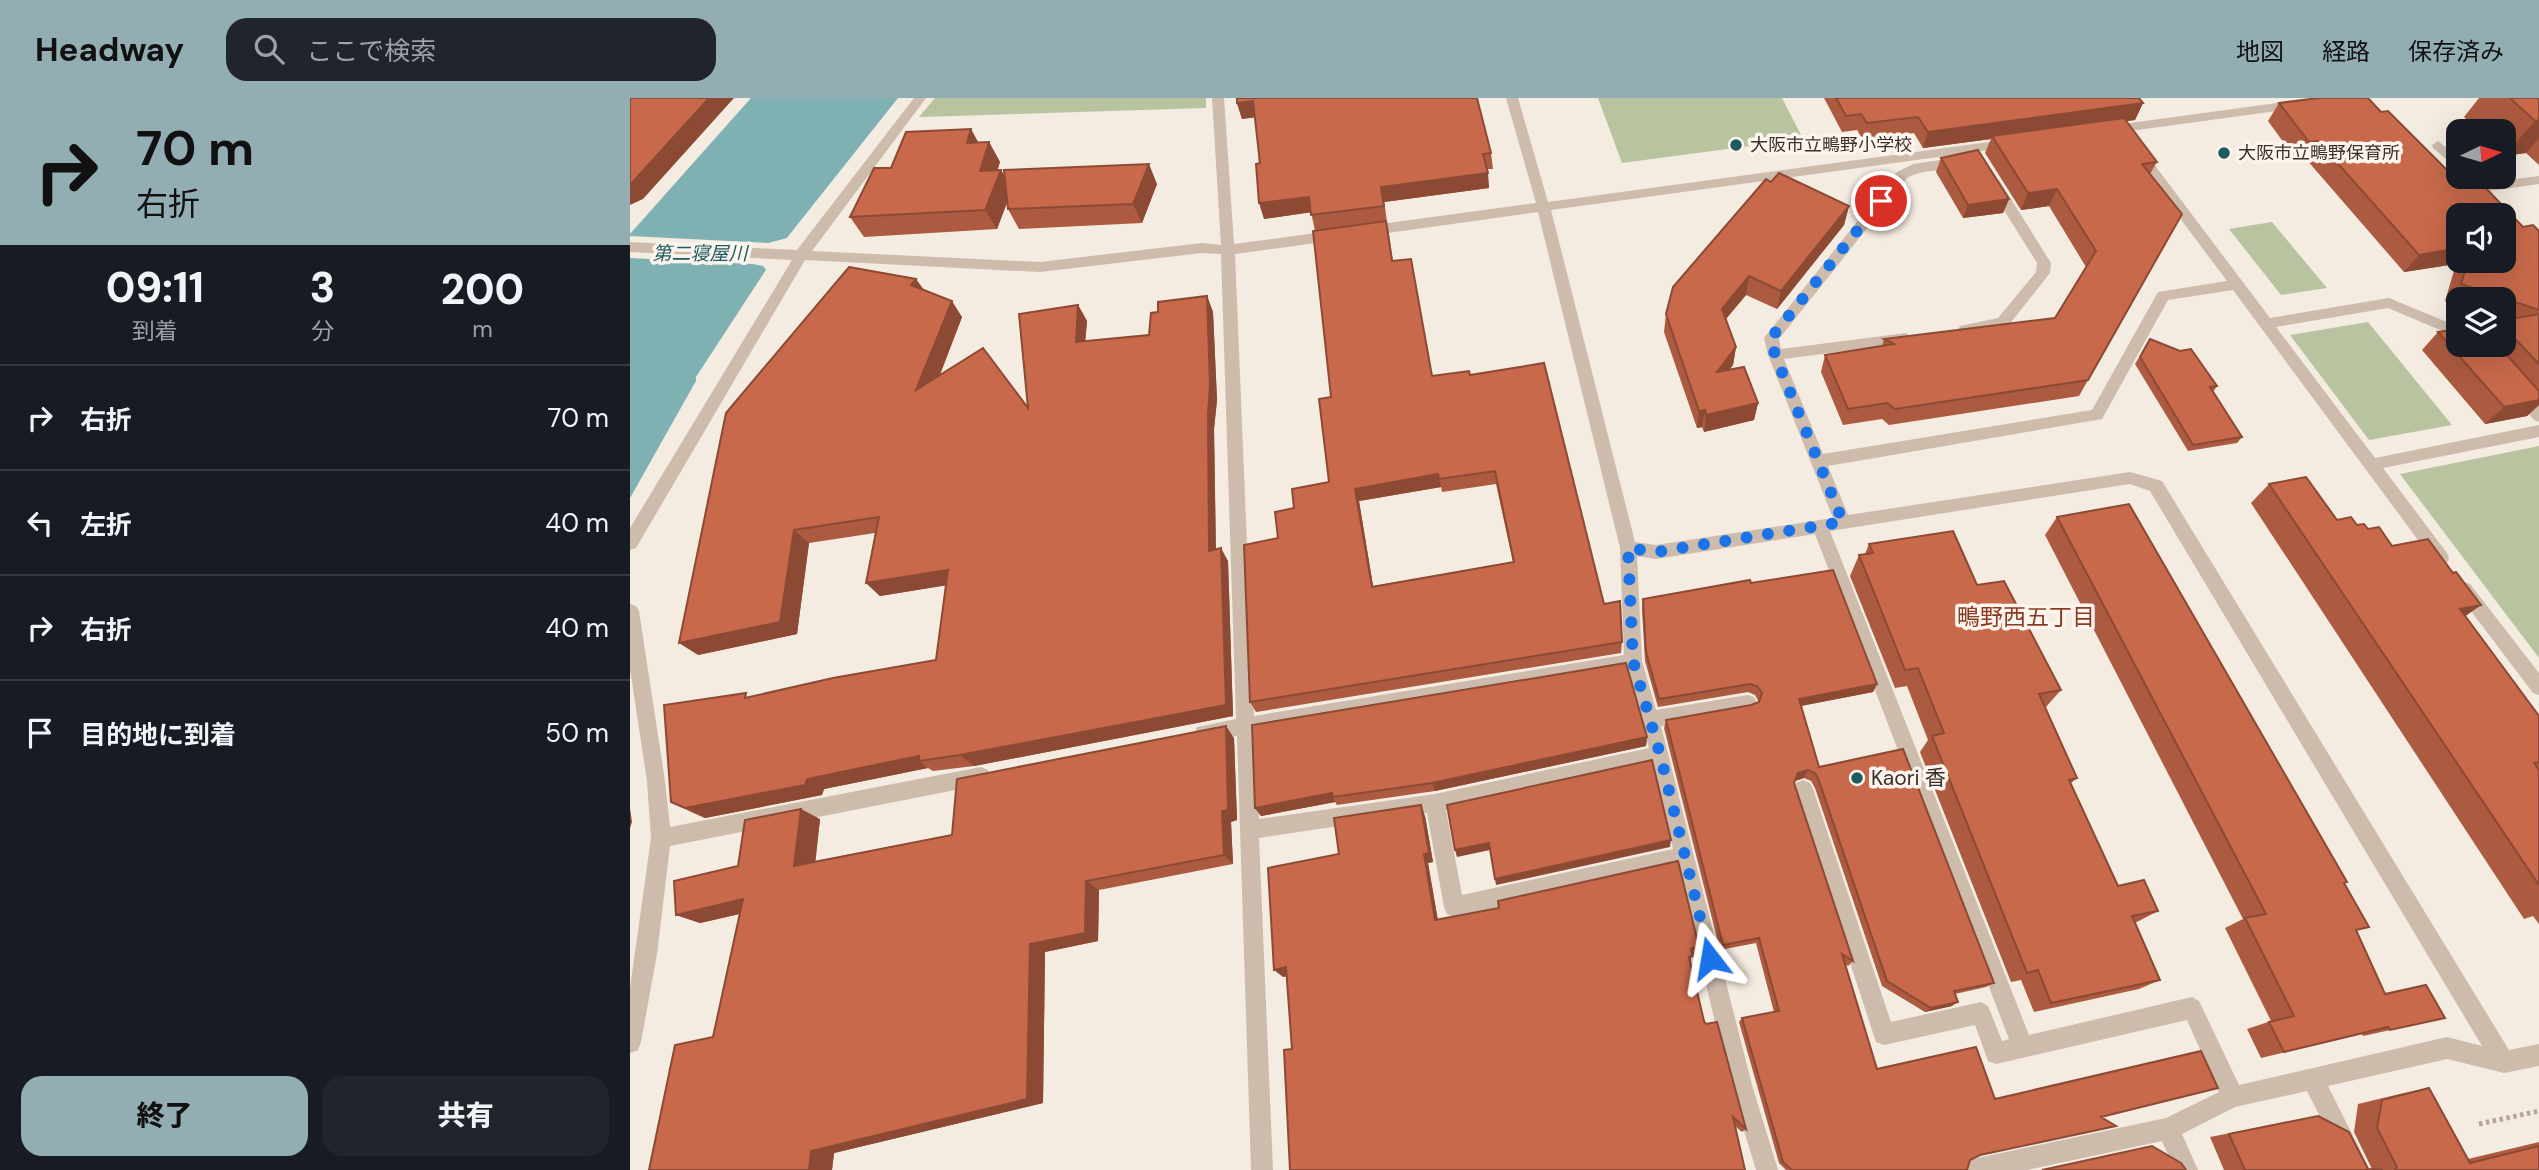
<!DOCTYPE html>
<html lang="ja">
<meta charset="utf-8">
<style>
:root{--surface:#171b24;--page:#20242c;--text:#f1f3f6;--muted:#9ea1a6;--line:#363941;--accent:#92aeb2}
body{margin:0;font-family:"DM Sans","Noto Sans JP",sans-serif;background:var(--page);color:var(--text);height:100vh;display:flex;flex-direction:column;font-size:26px;white-space:nowrap}
*{box-sizing:border-box;margin:0}
p{font-size:23px;color:var(--muted)}
.icon{flex:none;width:38px;height:38px;fill:none;stroke:currentColor;stroke-width:2;stroke-linecap:round;stroke-linejoin:round}
.map{position:relative;flex:1;overflow:hidden}
.details{display:flex;flex-direction:column;background:var(--surface);width:630px}
.details>*{flex:none}
.hud{background:#92aeb2;color:#111;overflow:hidden}
.needle{width:46px;rotate:85deg}
.tools{position:absolute;left:1816px;top:21px;display:grid;gap:14px}
.tools a{display:grid;place-items:center;width:70px;height:70px;border-radius:14px;background:var(--surface);box-shadow:0 7px 28px #0002;font-size:35px}
.pin{position:absolute;display:grid;place-items:center;width:60px;height:60px;color:#fff;margin:-30px;border:4px solid #fff;border-radius:50%;box-shadow:0 2px 7px #0007}
.me{position:absolute;width:77px;margin:-38px;rotate:346deg;stroke-linejoin:round;filter:drop-shadow(0 0 5px #0008)}
.turn{display:flex;align-items:center;gap:24px;height:147px;padding:0 21px;font-size:32px}
.turn .icon{width:91px;height:91px;stroke-width:2.5}
.turn b{display:block;font-size:49px;line-height:60px}
.eta{display:flex;justify-content:space-evenly;align-items:center;height:119px;text-align:center}
.eta b{font-size:42px;font-weight:800;line-height:49px}
.primary-button{display:flex;gap:14px;margin-top:auto;padding:14px 21px}
.primary-button a{flex:1;height:80px;border-radius:21px;background:var(--accent);color:#111;font-size:28px;font-weight:800;line-height:80px;text-align:center}
.primary-button a+a{background:var(--page);color:var(--text)}
ul{padding:0;list-style:none}
li{display:flex;align-items:center;gap:21px;height:105px;padding:0 21px;border-top:2px solid var(--line)}
li div{flex:1}
li b{display:block;font-size:26px}
li em{font-style:normal}
header{display:flex;align-items:center;gap:42px;box-sizing:border-box;height:98px;padding:0 35px;background:var(--accent);color:#111}
header strong{font-size:33px}
nav{display:flex;gap:38px;margin-inline-start:auto;font-size:24px}
.search{width:490px;height:63px;background:var(--page);display:flex;align-items:center;gap:18px;box-sizing:border-box;padding:0 24px;border-radius:21px;color:var(--muted);font-size:26px}
main{display:flex;flex:1;min-height:0}
.map>svg:first-child{display:block}
</style>
<header>
<strong>Headway</strong>
<div class="search"><svg class="icon" aria-label="search" viewBox="0 0 24 24"><circle cx="10" cy="10" r="6"/><path d="M15 15l6 6"/></svg>ここで検索</div>
<nav><a>地図</a><a>経路</a><a>保存済み</a></nav>
</header>
<main>
<section class="details">
<div class="hud">
<div class="turn"><svg class="icon" aria-label="right" viewBox="0 0 24 24"><path d="M7 20v-9h11M14 6l5 5-5 5"/></svg><div><b>70 m</b>右折</div></div>
</div>
<div class="eta">
<div><b>09:11</b><p>到着</p></div>
<div><b>3</b><p>分</p></div>
<div><b>200</b><p>m</p></div>
</div>
<ul>
<li><svg class="icon" aria-label="right" viewBox="0 0 24 24"><path d="M7 20v-9h11M14 6l5 5-5 5"/></svg><div><b>右折</b></div><em>70 m</em></li>
<li><svg class="icon" aria-label="left" viewBox="0 0 24 24"><path d="M17 20v-9H6M10 6l-5 5 5 5"/></svg><div><b>左折</b></div><em>40 m</em></li>
<li><svg class="icon" aria-label="right" viewBox="0 0 24 24"><path d="M7 20v-9h11M14 6l5 5-5 5"/></svg><div><b>右折</b></div><em>40 m</em></li>
<li><svg class="icon" aria-label="arrive" viewBox="0 0 24 24"><path d="M6 21V4h12l-3 4 3 4H6"/></svg><div><b>目的地に到着</b></div><em>50 m</em></li>
</ul>
<div class="primary-button"><a>終了</a><a>共有</a></div>
</section>
<div class="map">
<svg width="1909" height="1072" viewBox="0 0 1909 1072">
<rect width="100%" height="100%" fill="#f4ebe1"/>
<path fill="#b8c4a0" d="M305 0H576V10L289 19Z
M968 0H1152L1173 41 992 65Z
M1642 124 1697 190 1651 197 1599 131Z
M1738 224 1822 327 1739 342 1660 237Z
M1909 348V560L1770 376Z"/>
<path fill="#7fb0b2" d="M121 0H268L156 141 66 279V283L0 400V136Z"/>
<path fill="#f4ebe1" d="M0 138 138 145 161 139 138 174 133 168 123 166 0 160Z"/>
<g fill="none" stroke-linecap="round" stroke-linejoin="round">
<path stroke="#b9a596" stroke-width="5" stroke-dasharray="3.5 3.5" stroke-linecap="butt" d="M1849 1026 1909 1013"/>
<path fill="#cdbbac" fill-rule="evenodd" d="M284 0H296L182 153 410 164 572 145 591 147 582 0H594L604 146 708 132 715 137 708 142 605 156 624 618 994 557 990 450 908 114 736 138 729 133 736 128 906 105 876 0H888L918 104 1381 41 1387 45 1381 49 921 112 1005 444 1026 447 1203 420 1138 257 1134 240 1267 74 1283 66 1331 59 1337 63C1322 76 1294 69 1277 80L1149 241 1151 251 1276 235 1283 240 1276 245 1154 261 1193 356 1462 312 1528 194 1597 183 1504 59 1503 56 1509 52 1514 53 1640 220 1759 200 1829 229V240L1758 210 1646 229 1745 360 1909 327V339L1753 370 1817 455 1819 460 1817 465H1805L1603 192 1538 202 1472 321 1198 368 1218 417 1500 374 1532 383 1879 952 1909 946V968L1874 975 1817 961 1698 988 1740 1072H1717L1677 993 1605 1009 1552 1036 1568 1072H1545L1532 1043 1397 1072H1332L1335 1064 1343 1061 1536 1020 1589 994 1557 922 1366 966 1358 963 1345 927 1254 947 1246 944 1163 691 1166 685 1173 682 1180 685 1183 691 1261 924 1351 904 1358 908 1372 943 1379 941 1185 436 1026 461 1007 458 1012 563 1026 612 1118 597 1124 599 1127 605 1124 611 1118 613 1031 628 1122 987 1148 1072H1126L1100 987 1048 769 824 819 817 816 814 809 797 715 629 740 643 1072H621L607 638 574 643 567 641 565 635 567 629 606 621 591 156 572 155 410 174 175 162 6 450 0 452V430L162 162 0 154V144L167 152ZM1500 386 1520 393 1852 948 1817 939 1609 987 1569 903 1562 899 1399 937 1200 433ZM997 572 1019 650 805 696 629 721 625 635ZM1023 666 1043 751 832 797 816 712Z
M1684 0H1718L1712 4 1478 36 1472 32 1478 28Z
M1808 43 1829 60V72L1803 50 1802 47Z
M1909 78V86L1860 93 1870 104 1863 108 1858 107 1832 79H1846L1853 85Z
M1364 81 1369 82 1421 165 1420 175 1378 228 1335 237 1330 236 1328 232 1330 228 1368 220 1406 174 1407 165 1357 85Z
M1888 288 1893 290 1909 308V324L1904 322 1883 298 1880 294Z
M1834 484 1840 486 1909 575V597L1903 595 1828 496 1825 491 1828 486Z
M0 506 6 508 9 513 35 683 40 729 351 669 358 672 360 678 358 684 351 687 40 748 27 856 11 944 8 952 0 955V890L21 740 17 683 0 571Z"/>
</g>
<path fill="#ac5a40" fill-rule="evenodd" d="M1194 0H1509L1513 5 1505 22 1496 23 1527 64 1520 76 1552 116 1449 298 1259 327 1252 321 1213 327 1191 274 1195 257 1252 248 1254 241 1425 220 1456 169 1419 108 1391 112 1355 55 1361 41 1293 50 1284 35 1233 42 1227 32 1212 34Z
M1849 0H1909V67L1896 55 1874 58V33H1849L1834 19Z
M607 5 861 55 863 71H857L859 90 754 104 763 163 802 278 840 277 974 506 992 544 991 555 626 614 620 604 648 440 664 410 699 384 701 299 685 133 681 114 634 121 625 19 612 21ZM866 386 883 464 743 488 729 403 811 389 812 394Z
M1649 5 1751 14 1834 89 1893 129 1909 133V307L1897 318 1855 326 1792 252 1808 234 1829 247H1874V201H1829V208L1815 203 1826 166 1774 174 1676 61 1667 63 1638 23ZM1829 117 1874 163H1829Z
M348 44H359L370 64 367 72H371L375 78 527 86 512 125 389 131 378 111 377 104 367 131 234 139 220 119 261 70Z
M1311 60 1379 101 1373 115 1333 120 1306 74Z
M1141 84 1219 108 1214 127 1147 211 1116 197 1096 221 1106 249 1103 267 1100 271 1128 305 1124 322 1074 334 1072 329 1067 330 1034 234 1036 216Z
M295 193 332 219 310 277 398 310 448 207 457 223 455 243 519 237 528 214 577 198 583 214 587 302 584 331 586 451 598 463 603 618 344 668 303 673 298 670 194 691 192 697 75 720 61 714 41 704 122 599 306 562 316 487 250 498 236 485 245 435 179 445 167 536 68 557Z
M1520 241 1587 288 1583 294 1612 339 1607 345 1558 353 1505 266Z
M1639 386 1707 422 1738 431 1762 448 1823 475 1851 507 1835 518 1909 618V826L1903 818 1894 821 1621 405Z
M1427 419 1714 785 1726 834 1755 896 1815 920 1733 938 1732 936 1631 960 1617 931 1641 923 1595 830 1613 821 1415 437Z
M1239 446 1347 487 1431 592 1415 610 1447 680 1441 685 1488 788 1528 813 1505 825 1530 882 1509 891 1404 914 1391 882 1381 884 1290 654 1298 642 1277 588 1265 590 1220 478 1229 457 1235 456Z
M1121 485 1247 586 1243 594 1171 608 1189 669 1364 885 1356 889 1325 896 1322 908 1295 914 1252 888 1185 690 1181 683 1174 680 1165 683 1164 685 1223 863 1218 868 1215 866 1247 971 1365 1001 1471 1019 1350 1057 1340 1062 1337 1072H1156L1149 1065 1109 924 1112 920 1144 914 1126 845 1090 852 1034 630 1036 622 1121 607 1129 604 1125 597 1118 594 1028 609 1015 563 1012 511 1013 501Z
M1017 639 1016 648 805 693 707 707 705 704 631 718 625 710Z
M604 640 607 722 601 724 603 766 469 792 468 843 415 854 413 1005 204 1055 202 1072H19L83 939 110 816 70 825 46 817 108 768 190 721 185 763 322 737Z
M795 718 803 764 798 765 808 822 1069 849 1066 857H1062L1060 864 1074 923 1116 1031 1112 1034 1105 1028 662 951 657 878 653 879 709 756Z
M1799 990 1838 1061 1909 1044V1072H1594L1580 1039 1688 1018 1738 1071H1742L1724 1034 1728 1006 1774 995Z"/>
<path fill="#8c4a34" d="M79 0H104L13 101 0 107V87Z
M623 3 628 19 612 21 607 5Z
M1513 5 1505 22 1364 41 1362 38 1361 41 1293 50 1298 34Z
M1909 22V40L1896 55 1874 58 1905 23Z
M341 31 352 51 337 45Z
M359 44 370 64 361 92 350 73Z
M519 66 527 86 512 125 503 106Z
M371 72 382 92 367 131 355 112Z
M858 75 859 90 754 104 757 123 751 89Z
M1427 91 1419 108 1391 112 1398 95Z
M679 99 683 114 634 121 629 105Z
M1379 101 1373 115 1333 120 1338 107Z
M1219 108 1214 127 1147 211 1151 193Z
M1829 150V163L1826 166 1774 174 1789 157Z
M1119 178 1116 197 1089 229 1092 211Z
M286 181 297 196 281 187Z
M577 198 583 214 587 302 584 331 586 466 579 453Z
M322 203 332 219 298 307 286 292Z
M448 207 457 223 454 259 446 244Z
M1106 249 1103 267 1084 291 1087 274Z
M1909 302V307L1897 318 1855 326 1874 309Z
M1128 305 1124 322 1074 334 1076 317Z
M1075 312 1072 329 1067 330 1069 313Z
M808 376 811 389 729 403 745 500 742 489 725 391Z
M164 432 179 445 167 536 68 557 49 545Z
M591 450 598 463 603 618 344 668 330 657Z
M318 472 331 485 250 498 236 485Z
M1851 507 1827 524 1830 511Z
M1247 586 1243 594 1165 609 1169 601Z
M596 628 604 640 607 722 601 724 603 766 594 757 592 713Z
M1017 639 1016 648 805 693 802 685Z
M289 658V663L298 670 194 691 192 697 75 720 55 710 177 681Z
M1178 672 1174 680 1165 683 1168 675Z
M702 695 703 699 705 704 631 718 625 710Z
M791 707 795 718 803 764 798 765 809 830 805 822 794 756Z
M0 710 2 724 0 730Z
M171 711 190 721 184 777 164 768Z
M1041 742 1040 749 866 787 865 781Z
M859 745 860 752 827 759 825 752Z
M456 783 469 792 468 843 415 854 413 1005 204 1055 202 1072H179L181 1053 400 846Z
M113 801 135 810 70 825 46 817Z
M656 869 664 876 653 879 644 872Z
M1328 904 1322 908 1295 914 1301 910Z"/>
<path fill="#c8694b" stroke="#8c4a34" stroke-width="2" fill-rule="evenodd" d="M0 0H79L0 87Z
M607 0H847L861 55 853 56 858 75 751 89 754 108 681 117 679 99 629 105 626 66 630 65 623 3 607 5Z
M1206 0H1509L1513 5 1298 34 1288 19 1237 25 1231 16 1216 18Z
M1689 0H1738L1751 14 1758 13 1834 89 1852 86 1893 129 1903 127 1909 133V212L1831 186 1838 163H1874V117H1829V150L1789 157 1688 43 1679 44 1649 5Z
M1880 0H1909V22L1905 23Z
M1494 20 1527 64 1512 66 1552 116 1458 282 1265 311 1257 305 1218 311 1195 257 1264 246 1254 241 1425 220 1466 153 1427 91 1398 95 1362 38Z
M341 31 337 45 359 44 350 73 371 72 355 112 220 119 244 70H261L276 34Z
M1348 52 1379 101 1338 107 1311 60Z
M519 66 503 106 378 111 374 72Z
M1149 75 1219 108 1151 193 1119 178 1092 211 1106 249 1087 274 1114 269 1128 305 1076 317 1075 312 1069 313 1036 216 1043 189 1136 81 1141 84Z
M756 123 762 163 781 161 802 278 839 273 840 277 914 265 974 506 990 503 992 544 620 604 614 447 648 440 645 414 664 410 662 391 699 384 689 301 701 299 683 133ZM865 373 884 464 742 489 725 391 808 376 809 381Z
M219 169 286 181 281 187 322 203 286 292 353 250 398 310 389 216 448 207 446 244 519 237 521 215 528 214V204L577 198 580 287 578 316 579 453 591 450 596 607 330 657 289 663V658L177 681 175 687 55 710 41 704 34 607 116 595 115 600 203 580 306 562 318 472 236 485 249 419 164 432 150 524 49 545 96 315Z
M1909 216V266L1874 229V222Z
M1829 231V247H1868L1909 293V302L1874 309 1808 234Z
M1520 241 1550 253 1561 251 1587 288 1580 289 1612 339 1563 347 1510 259Z
M1676 379 1707 422 1721 419 1727 427 1734 426 1738 431 1749 429 1762 448 1798 441 1823 475 1826 474 1851 507 1830 511 1909 618V664L1904 665 1909 672V787L1639 386Z
M1499 406 1717 784 1714 785 1739 829 1726 832 1755 896 1796 887 1815 920 1760 932 1758 929 1654 954 1639 924 1664 918 1615 820 1636 816 1427 419Z
M1323 433 1347 487 1374 483 1431 592 1409 596 1447 680 1439 682 1488 788 1514 782 1528 813 1502 818 1530 882 1421 905 1408 872 1397 875 1302 638 1314 635 1288 570 1275 572 1229 457 1243 455 1239 446Z
M1203 472 1247 586 1169 601 1189 669 1273 651 1364 885 1324 893 1328 904 1301 910 1257 883 1189 683 1185 675 1178 672 1168 675 1164 685 1223 863 1212 856 1247 971 1346 949 1365 1001 1571 953 1588 990 1471 1019 1486 1028 1350 1057 1340 1062 1337 1072H1162L1153 1064 1112 920 1149 913 1129 840 1093 847 1036 622 1121 607 1129 604 1132 595 1127 588 1120 586 1029 601 1016 554 1013 501 1120 482 1121 485Z
M996 565 1017 639 802 685 703 699 702 695 625 710 622 627Z
M596 628 598 712 592 713 594 757 456 783 455 835 400 846 397 1001 181 1053 179 1072H19L45 947 83 939 113 801 46 817 44 783 108 768 115 722 171 711 164 768 322 737 327 681Z
M1022 662 1041 742 865 781 859 745 825 752 817 707Z
M791 707 799 755 794 756 805 822 869 810 868 803 1048 763 1069 849 1061 851 1063 858 1059 859 1074 923 1076 926 1087 924 1116 1031 1103 1019 1115 1072H660L654 952 662 951 656 869 644 872 638 770 709 756 704 720Z
M1799 990 1840 1065 1909 1048V1072H1765L1767 1069 1747 1030 1752 1002Z
M1688 1018 1719 1034 1738 1071 1753 1072H1615L1599 1036Z
M1522 1048 1551 1065 1556 1072H1412Z"/>
<g fill="none" stroke-linecap="round" stroke-linejoin="round">
<path stroke="#1a73e8" stroke-width="12" stroke-dasharray="0 21.6" d="M1080 860 1030 656 1003 563 998 450 1026 454 1213 424 1145 257 1141 240 1251 103"/>
</g>
<g fill="#1f5a5e" stroke="#fbf5ee" stroke-width="2.5">
<circle cx="1106" cy="47" r="7"/>
<circle cx="1594" cy="55" r="7"/>
<circle cx="1227" cy="680" r="7"/>
</g>
<g text-anchor="middle" stroke-width="7" stroke-linejoin="round" paint-order="stroke">
<g font-size="18" fill="#3b302b" stroke="#fbf5ee" text-anchor="start">
<text x="1120" y="53">大阪市立鴫野小学校</text>
<text x="1608" y="61">大阪市立鴫野保育所</text>
</g>
<g font-size="19" font-style="italic" fill="#1f5a5e" stroke="#fbf5ee">
<text x="70" y="162">第二寝屋川</text>
</g>
<g font-size="21" fill="#3b302b" stroke="#fbf5ee" text-anchor="start">
<text x="1241" y="687">Kaori 香</text>
</g>
<g font-size="23" fill="#8c3b22" stroke="#fbf5ee">
<text x="1396" y="527">鴫野西五丁目</text>
</g>
</g>
</svg>
<div class="tools">
<a><svg class="needle" viewBox="-14 -14 28 28"><path d="M0-13l5 13h-10z" fill="#e53935"/><path d="M0 13l5-13h-10z" fill="#9ea1a6"/></svg></a>
<a><svg class="icon" aria-label="sound" viewBox="0 0 24 24"><path d="M4 9h4l5-4v14l-5-4H4zM17 9q2 3 0 6"/></svg></a>
<a><svg class="icon" aria-label="layers" viewBox="0 0 24 24"><path d="M12 4l9 5-9 5-9-5zM3 14l9 5 9-5"/></svg></a>
</div>
<div class="pin" style="left:1251px;top:103px;background:#d93025"><svg class="icon" aria-label="arrive" viewBox="0 0 24 24"><path d="M6 21V4h12l-3 4 3 4H6"/></svg></div>
<svg class="me" style="left:1080px;top:860px" viewBox="-20 -20 40 40"><path d="M0-17L14 15 0 8-14 15z" fill="#1a73e8" stroke="#fff" stroke-width="4"/></svg>
</div>
</main>
